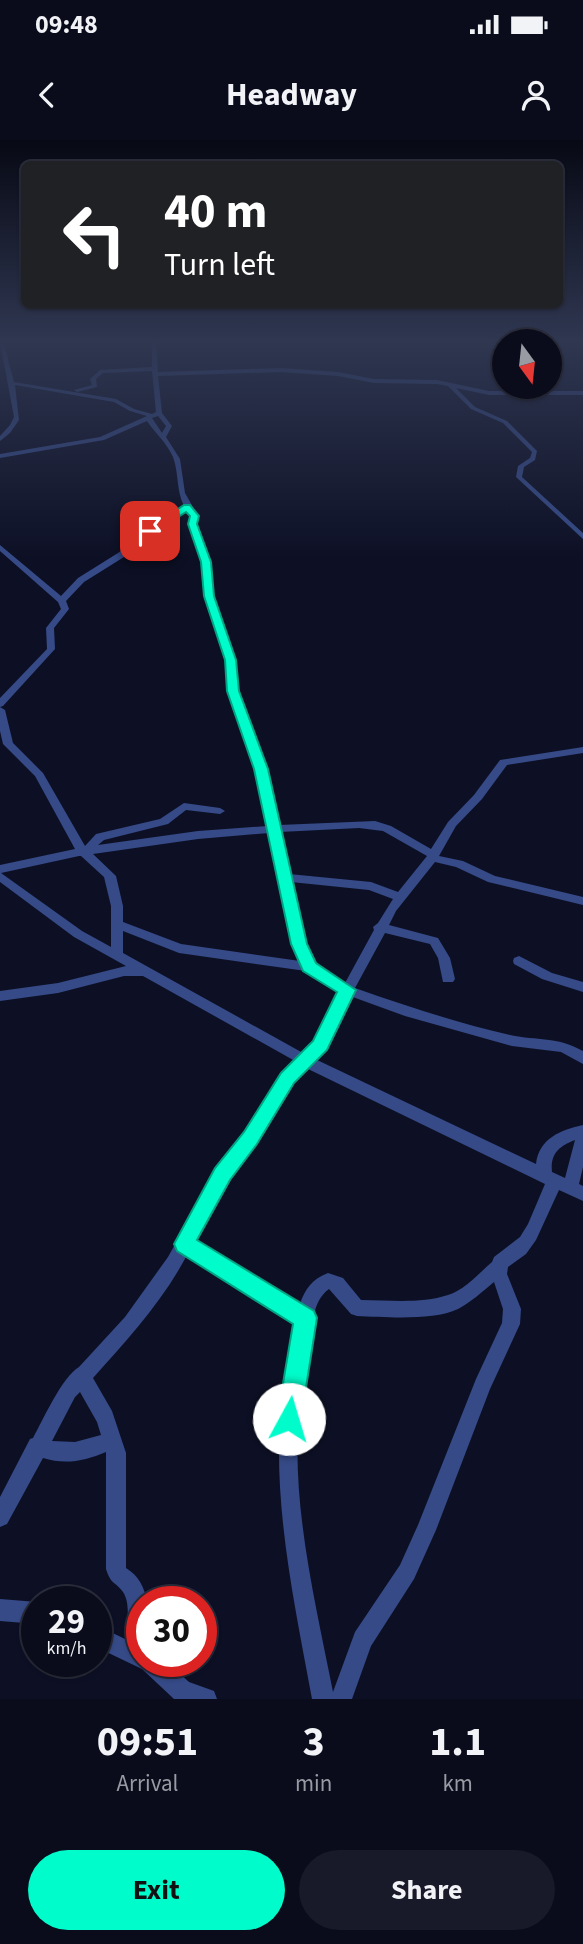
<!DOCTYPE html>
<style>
:root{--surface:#0a0c1c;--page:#181a29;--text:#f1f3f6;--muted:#999ba3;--line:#2a2c3b;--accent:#00fcca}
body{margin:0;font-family:"Source Sans 3",sans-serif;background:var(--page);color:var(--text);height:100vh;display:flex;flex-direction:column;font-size:26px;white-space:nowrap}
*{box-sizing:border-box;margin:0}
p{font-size:23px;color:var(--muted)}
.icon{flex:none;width:38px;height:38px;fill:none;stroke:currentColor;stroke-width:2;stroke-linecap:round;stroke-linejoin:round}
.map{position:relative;height:1559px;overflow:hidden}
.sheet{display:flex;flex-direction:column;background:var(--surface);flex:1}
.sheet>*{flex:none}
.hud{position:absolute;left:21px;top:21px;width:542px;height:147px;border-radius:10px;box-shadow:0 2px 5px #0004,0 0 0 2px var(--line);background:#202124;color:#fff;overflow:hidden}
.needle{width:46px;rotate:165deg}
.fabs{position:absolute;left:492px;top:189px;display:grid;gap:14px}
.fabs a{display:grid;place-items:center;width:70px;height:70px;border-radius:50%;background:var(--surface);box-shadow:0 2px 5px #0004,0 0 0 2px var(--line);font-size:35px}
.speed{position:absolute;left:21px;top:1446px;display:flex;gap:14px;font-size:35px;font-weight:700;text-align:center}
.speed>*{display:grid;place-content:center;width:91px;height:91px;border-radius:50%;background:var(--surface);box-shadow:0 2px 5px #0004,0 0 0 2px var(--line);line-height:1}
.speed small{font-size:18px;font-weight:400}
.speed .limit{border:10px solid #d22;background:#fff;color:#111}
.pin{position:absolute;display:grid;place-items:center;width:60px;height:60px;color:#fff;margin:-30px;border-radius:14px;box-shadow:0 4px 10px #0006}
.me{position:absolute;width:77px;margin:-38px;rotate:6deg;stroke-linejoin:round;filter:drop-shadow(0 0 5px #0008)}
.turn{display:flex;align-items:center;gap:24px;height:147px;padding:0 28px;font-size:32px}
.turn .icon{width:91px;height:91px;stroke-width:2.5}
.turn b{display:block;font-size:49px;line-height:60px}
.eta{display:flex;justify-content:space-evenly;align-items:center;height:119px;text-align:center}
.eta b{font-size:42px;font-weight:700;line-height:49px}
.button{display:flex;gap:14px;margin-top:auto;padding:14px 28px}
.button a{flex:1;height:80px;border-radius:42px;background:var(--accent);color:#111;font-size:28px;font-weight:700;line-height:80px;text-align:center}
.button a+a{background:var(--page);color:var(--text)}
.status{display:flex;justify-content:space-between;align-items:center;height:49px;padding:0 35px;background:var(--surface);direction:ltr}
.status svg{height:19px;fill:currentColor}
header{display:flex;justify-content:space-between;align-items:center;height:91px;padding:0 28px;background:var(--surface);font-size:32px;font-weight:700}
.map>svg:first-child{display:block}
</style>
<div class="status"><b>09:48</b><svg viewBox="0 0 49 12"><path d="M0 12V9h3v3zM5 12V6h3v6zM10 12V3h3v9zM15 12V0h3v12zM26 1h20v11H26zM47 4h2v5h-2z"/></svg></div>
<header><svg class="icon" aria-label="back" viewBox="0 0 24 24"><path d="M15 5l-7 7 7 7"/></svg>Headway<svg class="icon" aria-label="person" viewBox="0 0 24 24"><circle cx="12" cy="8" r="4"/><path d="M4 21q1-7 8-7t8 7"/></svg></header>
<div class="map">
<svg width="583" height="1559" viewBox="0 0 583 1559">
<rect width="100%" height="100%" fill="#0d1025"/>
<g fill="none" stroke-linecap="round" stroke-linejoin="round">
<path fill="#354a87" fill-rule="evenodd" d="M152 200H156L158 232 281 228 338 232 374 239 437 240 489 251H583V255H489L456 248 475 267 507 281 537 311 535 320 524 327 522 337 583 393V399L516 337 518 326 530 318 532 312 503 283 471 269 448 246 437 244 374 243 338 236 281 232 158 236 162 273 172 286 166 297 180 319 185 353 198 376 197 384 210 422 213 456 235 520 238 551 264 619 279 685 375 681 391 686 431 709 448 682 474 655 500 620 583 607V613L507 625 482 659 456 686 439 716 463 721 495 736 583 757V765L488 742 456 727 435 722 396 771 389 785 438 798 450 818 455 839 453 842H443L438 818 430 804 385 793 355 848C406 866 458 883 510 895 538 901 556 896 583 911V924L561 912 512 906 405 876 350 856 335 882 325 909 315 919 536 1024C539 998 561 990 583 985V1027L579 1044 583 1046V1061L559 1050 536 1100 526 1114 508 1127 507 1134 521 1169 520 1184 490 1249 436 1390 414 1439 371 1506 352 1559H312C295 1466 274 1372 280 1277 282 1245 291 1213 296 1181L187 1115C163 1161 127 1200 93 1238L112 1271 126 1313V1428C139 1436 144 1447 147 1461H142V1521H166L189 1542 214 1551 217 1559H174L142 1529 96 1507V1485L125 1499C127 1485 131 1464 123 1452 115 1441 111 1445 106 1429V1312C85 1321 65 1325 43 1318L7 1384 0 1387V1357L30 1299 33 1298C43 1280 62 1237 79 1227L125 1177 168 1117 217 1029 245 993 286 930 295 921 143 836H124L58 853 0 861V851L58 843 126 826 74 797 0 742V725L75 709 35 636 3 604 0 591V567L5 570 13 603 43 633 85 706 96 694 160 679 184 663 220 668 225 671 220 674 186 670 168 684 104 700 98 705 198 691 268 686 254 619 228 551 227 520 205 456 202 422 189 384 190 376 186 370 124 417 84 442 66 461 69 469 54 488 55 509 3 566 0 567V558L47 509 46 488 61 469 58 462 0 411V405L61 456 78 438 118 413 184 366C176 350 179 333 173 317 167 303 155 293 147 281L104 300 0 318V314L100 297 147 276 130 271 114 262 15 245 19 280 10 293 0 301V296L10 285 14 277 0 202 5 208 14 242 116 259 134 269 152 274 156 272 152 231 103 233 96 239 97 247 77 252 74 250 92 245 90 239 100 230 152 227ZM158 276 166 286 162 293 152 278ZM359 688 383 691 427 716 398 752 371 742 289 734 280 692ZM269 693 290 792 300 821 181 804 123 782V766L116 736 93 714 198 699ZM79 716H81L104 737 111 766V807L82 791 1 733ZM291 742 369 750 393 759 378 783 373 787 374 790 345 843 314 824 302 792ZM123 791 179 813 306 831 340 852 322 881 314 902 303 913 123 813ZM306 928 545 1044 528 1084 520 1097 494 1117 492 1122C479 1133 465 1150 448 1155 421 1164 389 1160 361 1160L343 1138 328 1133C312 1139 305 1149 300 1164L194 1101 227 1039 255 1003 296 938ZM575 1000 565 1038 552 1032C550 1014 559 1006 575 1000ZM494 1142 503 1169 502 1183 476 1239 418 1385 400 1425 355 1492 333 1552C315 1460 291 1365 299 1271 301 1249 306 1229 310 1208 313 1187 311 1162 329 1149L351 1174 357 1176C385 1177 433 1181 458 1169 471 1162 482 1152 494 1142ZM80 1252 97 1282 101 1295 75 1302 52 1301 75 1257Z
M519 816 552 833 583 842V852L542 839 514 824 513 821 514 818Z
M0 1459 37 1462V1484L0 1481Z"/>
</g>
<linearGradient id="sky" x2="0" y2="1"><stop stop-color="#070914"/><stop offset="0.48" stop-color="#2f3751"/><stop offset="1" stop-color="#2f3751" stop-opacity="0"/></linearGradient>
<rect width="583" height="418" fill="url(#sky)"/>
<path fill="#00fcca" stroke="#00a483" stroke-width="2" d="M184 365H190L199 376 197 384 211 422 214 456 236 520 239 551 268 629 307 804 316 823 356 850 327 910 294 943 257 1004 230 1040 197 1100 314 1171 317 1178 301 1279 298 1288 289 1291 281 1288 277 1279 293 1184 177 1111 174 1104 215 1028 244 992 281 933 313 901 337 852 303 831 291 804 254 629 227 551 225 520 204 456 201 422 188 384 190 376 186 372 154 393 145 391Z"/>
</svg>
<div class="fabs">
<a><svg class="needle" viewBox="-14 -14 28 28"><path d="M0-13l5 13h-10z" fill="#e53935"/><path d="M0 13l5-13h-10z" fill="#999ba3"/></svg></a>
</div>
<div class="speed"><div>29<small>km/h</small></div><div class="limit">30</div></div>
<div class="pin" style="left:150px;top:391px;background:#d93025"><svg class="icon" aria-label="arrive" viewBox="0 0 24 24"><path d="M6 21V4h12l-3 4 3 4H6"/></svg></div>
<svg class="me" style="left:289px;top:1279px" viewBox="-20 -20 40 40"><circle r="19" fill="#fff"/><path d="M0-13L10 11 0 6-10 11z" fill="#00fcca"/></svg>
<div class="hud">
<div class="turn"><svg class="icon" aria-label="left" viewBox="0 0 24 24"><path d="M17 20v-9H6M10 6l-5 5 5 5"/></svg><div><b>40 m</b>Turn left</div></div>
</div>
</div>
<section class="sheet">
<div class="eta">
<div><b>09:51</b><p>Arrival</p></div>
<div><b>3</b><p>min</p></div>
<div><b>1.1</b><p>km</p></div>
</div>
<div class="button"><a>Exit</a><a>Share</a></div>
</section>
